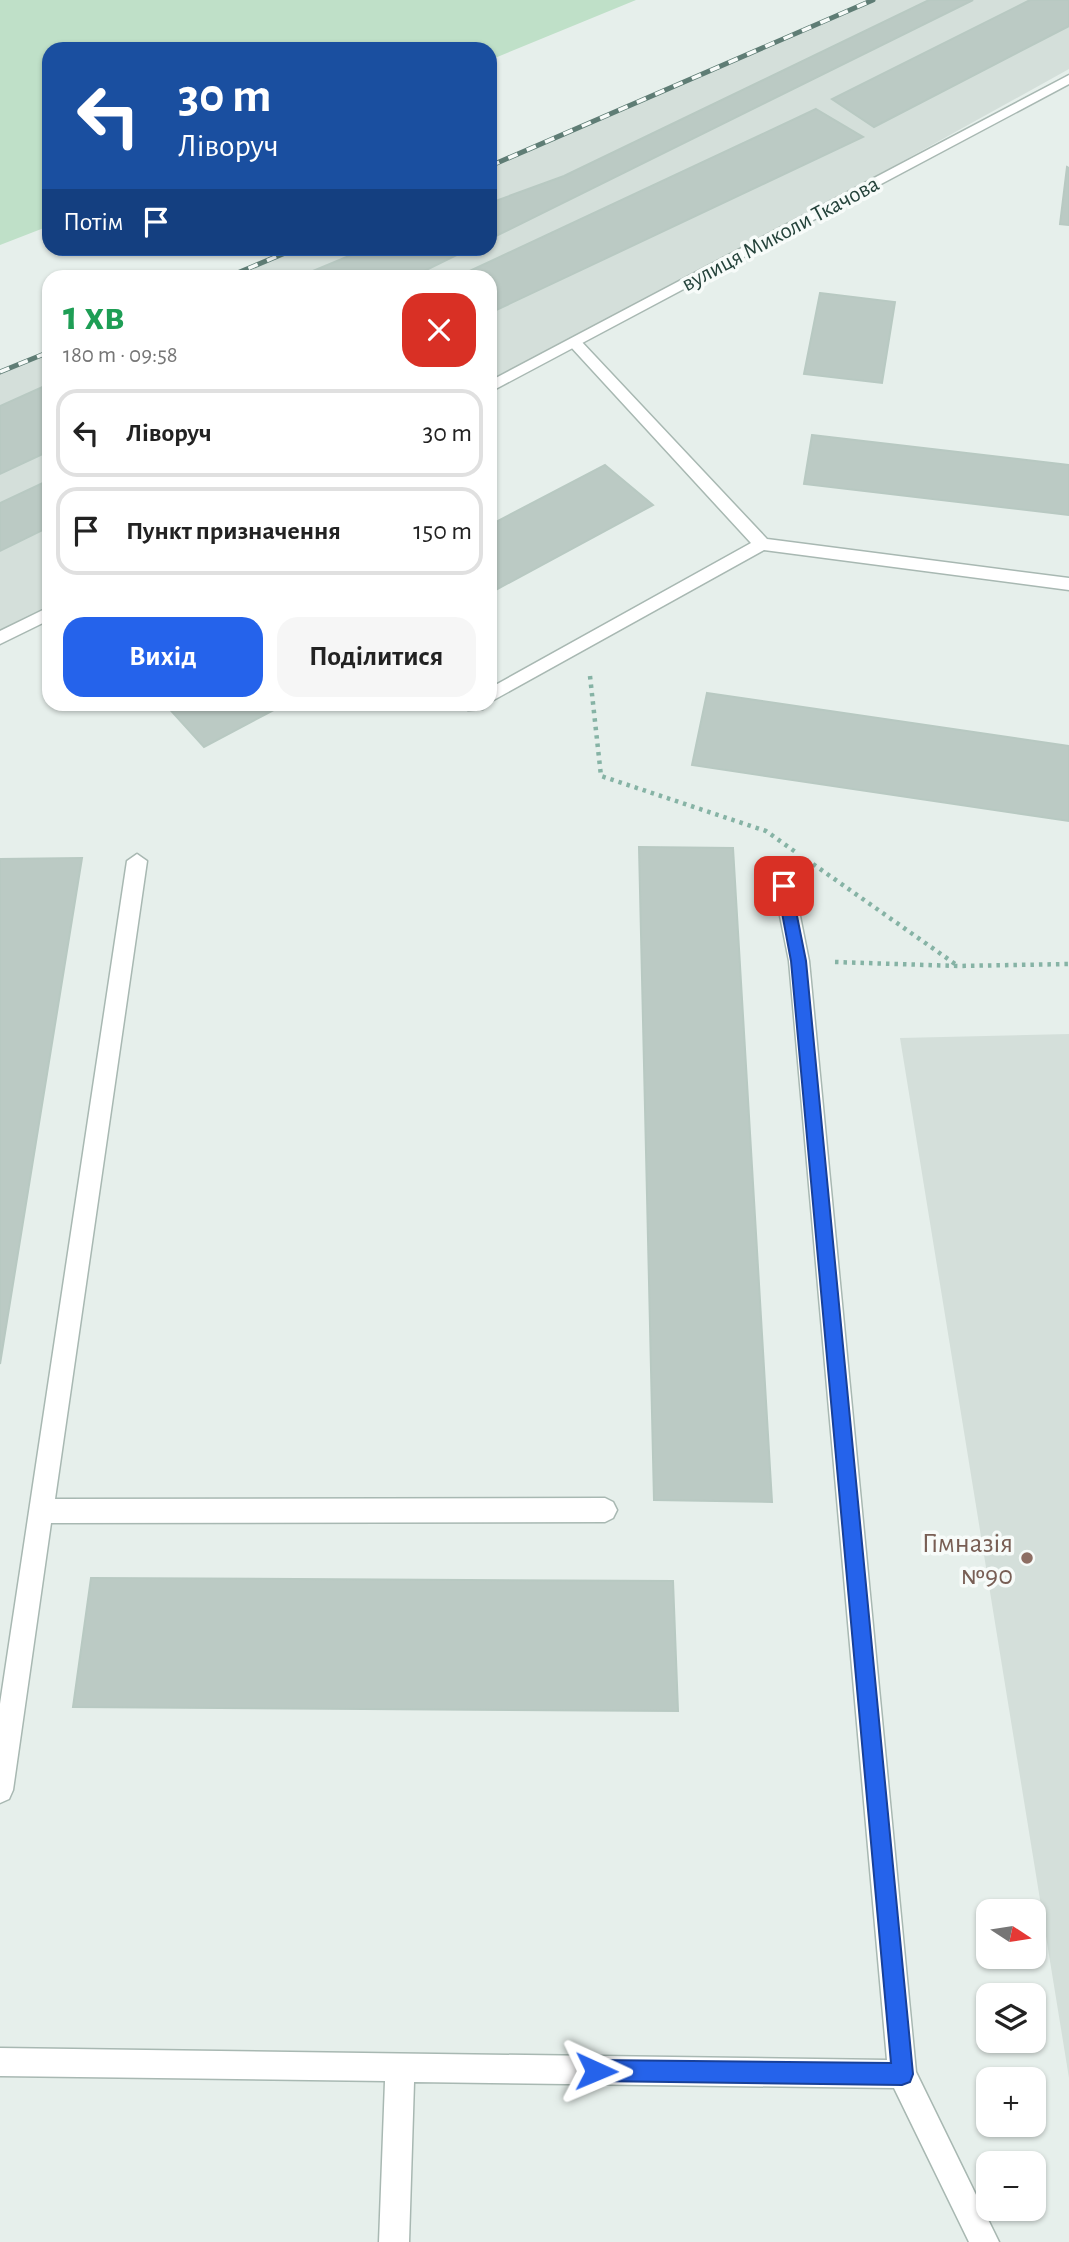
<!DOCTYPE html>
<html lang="uk">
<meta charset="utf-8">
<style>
:root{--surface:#fff;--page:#f6f6f6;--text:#222;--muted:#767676;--line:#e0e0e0;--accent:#2563eb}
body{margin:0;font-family:"Alegreya Sans",sans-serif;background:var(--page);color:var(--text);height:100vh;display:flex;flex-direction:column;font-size:26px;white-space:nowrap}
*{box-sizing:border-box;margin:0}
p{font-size:23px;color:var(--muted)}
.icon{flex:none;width:38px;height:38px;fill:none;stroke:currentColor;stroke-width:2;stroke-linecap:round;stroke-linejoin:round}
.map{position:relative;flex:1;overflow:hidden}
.sheet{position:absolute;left:42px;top:270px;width:455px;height:441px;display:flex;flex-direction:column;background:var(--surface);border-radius:21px;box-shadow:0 2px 5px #0004}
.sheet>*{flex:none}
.hud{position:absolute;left:42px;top:42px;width:455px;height:214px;border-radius:21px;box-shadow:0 2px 5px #0004;background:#1a4fa0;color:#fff;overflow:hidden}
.needle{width:46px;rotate:102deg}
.tools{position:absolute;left:976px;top:1899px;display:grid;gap:14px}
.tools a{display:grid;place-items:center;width:70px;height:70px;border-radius:14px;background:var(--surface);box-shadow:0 2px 5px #0004;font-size:35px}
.pin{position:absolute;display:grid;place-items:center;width:60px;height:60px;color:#fff;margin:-30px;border-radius:14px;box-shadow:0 4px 10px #0006}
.me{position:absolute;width:77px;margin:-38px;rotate:91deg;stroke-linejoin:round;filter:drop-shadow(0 0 5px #0008)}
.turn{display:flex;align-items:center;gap:24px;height:147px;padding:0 21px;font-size:32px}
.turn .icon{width:91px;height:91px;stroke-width:2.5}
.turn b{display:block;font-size:49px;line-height:60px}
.then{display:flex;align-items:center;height:66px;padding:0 21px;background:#0003;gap:14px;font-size:26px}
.round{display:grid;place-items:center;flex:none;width:74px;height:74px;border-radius:21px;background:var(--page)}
.overview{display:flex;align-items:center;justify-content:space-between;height:119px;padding:0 21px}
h1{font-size:42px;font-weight:600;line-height:52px;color:#1e9e55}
.action{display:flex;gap:14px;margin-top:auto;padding:14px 21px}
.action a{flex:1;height:80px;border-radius:21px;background:var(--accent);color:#fff;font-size:28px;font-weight:600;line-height:80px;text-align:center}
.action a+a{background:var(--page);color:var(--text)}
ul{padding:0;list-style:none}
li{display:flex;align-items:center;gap:21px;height:88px;margin:0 14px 10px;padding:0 7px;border:4px solid var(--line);border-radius:21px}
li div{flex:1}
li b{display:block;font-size:26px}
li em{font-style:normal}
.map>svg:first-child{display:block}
</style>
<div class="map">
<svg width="1069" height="2242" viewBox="0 0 1069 2242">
<rect width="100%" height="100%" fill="#e6efeb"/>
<path fill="#d4dfda" d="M872 0H1069V69L575 343 490 387V276H226L292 249 490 248V164Z
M49 352V613L0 638V372Z
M1069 1034V2078L900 1038Z"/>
<path fill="#bfe0c8" d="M0 0H636L490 60V49H49V226L0 245Z"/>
<path fill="#bbcac4" stroke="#b8c9c2" stroke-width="2" d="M929 0H973L490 239V203L564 176Z
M1030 0H1069V26L874 127 832 99Z
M816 109 863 137 490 313V276H459Z
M1067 167 1069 168V225L1060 224Z
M368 248H471L414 276H301Z
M820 293 895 302 882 383 804 374Z
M49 384V451L0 474V406Z
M812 435 1069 465V515L804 484Z
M605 465 653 505 490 593V525Z
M49 480V527L0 551V503Z
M707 693 1069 746V821L692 765Z
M165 704H285L204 747Z
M639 847 733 848 772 1502 654 1500Z
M82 858 0 1364V859Z
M91 1578 673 1581 678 1711 73 1707Z"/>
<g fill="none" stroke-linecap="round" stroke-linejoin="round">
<defs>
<path id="lane" d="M575 338 580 340 767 539 1069 578V590L764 550 490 702V688L751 543 570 346 567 343Z
M466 704H486L483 709 468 710Z
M137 854 147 861 55 1499 605 1498 613 1502 617 1510 613 1518 605 1522 51 1523 13 1790 9 1799 0 1803V1704L127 861Z
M784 878 791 881 794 886 809 961 916 2072 999 2242H969L894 2088 414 2082 409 2242H379L385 2081 0 2076V2048L887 2060 789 961 774 886 777 881Z"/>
<path id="street" d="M1069 75V84L490 392V381Z
M49 607V620L0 644V631Z"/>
</defs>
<use href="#lane" stroke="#a8b8b2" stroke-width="3"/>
<use href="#street" stroke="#a8b8b2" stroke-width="3"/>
<path stroke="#86b3a5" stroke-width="4.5" stroke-dasharray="3.5 5" stroke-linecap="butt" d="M590 676 601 776 766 831 797 853
M813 864 958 966
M835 962 958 966 1069 964"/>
<use href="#lane" fill="#fff" fill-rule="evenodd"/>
<use href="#street" fill="#fff" fill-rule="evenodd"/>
<defs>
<path id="rail" d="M490 166 873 0
M230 276 297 248
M0 372 49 352"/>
</defs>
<use href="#rail" stroke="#5f7d75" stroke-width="5"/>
<use href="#rail" stroke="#f7fbf9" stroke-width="3.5" stroke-dasharray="10" stroke-linecap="butt"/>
</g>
<path fill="#2563eb" stroke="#184099" stroke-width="2" d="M784 880 791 886 806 961 913 2074 910 2082 902 2085 596 2081 588 2078 585 2071 588 2063 596 2060 891 2063 791 961 777 886Z"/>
<circle fill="#8d6e63" stroke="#f7fbf9" stroke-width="2.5" cx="1027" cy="1558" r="7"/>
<g text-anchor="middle" stroke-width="7" stroke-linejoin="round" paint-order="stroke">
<g font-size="23" fill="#24423a" stroke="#f7fbf9">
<text transform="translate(780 233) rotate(-28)" y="8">вулиця Миколи Ткачова</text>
</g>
<g font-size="28" fill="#785e54" stroke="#f7fbf9" text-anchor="end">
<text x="1013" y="1552">Гімназія<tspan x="1013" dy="32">№90</tspan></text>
</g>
</g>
</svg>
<div class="tools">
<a><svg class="needle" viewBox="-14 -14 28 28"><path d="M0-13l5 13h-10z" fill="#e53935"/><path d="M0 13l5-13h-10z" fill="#767676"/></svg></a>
<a><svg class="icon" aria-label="layers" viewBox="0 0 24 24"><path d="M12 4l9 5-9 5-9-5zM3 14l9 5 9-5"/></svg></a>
<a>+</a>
<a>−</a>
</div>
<div class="pin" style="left:784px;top:886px;background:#d93025"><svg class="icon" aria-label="arrive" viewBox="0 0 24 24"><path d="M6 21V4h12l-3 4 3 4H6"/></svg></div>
<svg class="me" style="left:596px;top:2071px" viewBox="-20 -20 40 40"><path d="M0-17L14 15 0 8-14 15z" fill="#2563eb" stroke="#fff" stroke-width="4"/></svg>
<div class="hud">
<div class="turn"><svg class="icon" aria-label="left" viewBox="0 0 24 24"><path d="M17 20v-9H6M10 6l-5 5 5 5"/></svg><div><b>30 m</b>Ліворуч</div></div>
<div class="then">Потім<svg class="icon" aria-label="arrive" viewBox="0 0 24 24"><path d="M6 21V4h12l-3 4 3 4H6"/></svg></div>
</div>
<section class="sheet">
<div class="overview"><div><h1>1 хв</h1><p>180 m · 09:58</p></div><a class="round" style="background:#d93025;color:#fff"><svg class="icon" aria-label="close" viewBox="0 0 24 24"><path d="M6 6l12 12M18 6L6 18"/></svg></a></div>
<ul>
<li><svg class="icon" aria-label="left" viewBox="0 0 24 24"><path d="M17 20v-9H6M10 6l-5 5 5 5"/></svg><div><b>Ліворуч</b></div><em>30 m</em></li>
<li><svg class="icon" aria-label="arrive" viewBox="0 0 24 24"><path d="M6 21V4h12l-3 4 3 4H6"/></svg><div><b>Пункт призначення</b></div><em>150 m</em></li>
</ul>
<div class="action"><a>Вихід</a><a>Поділитися</a></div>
</section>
</div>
